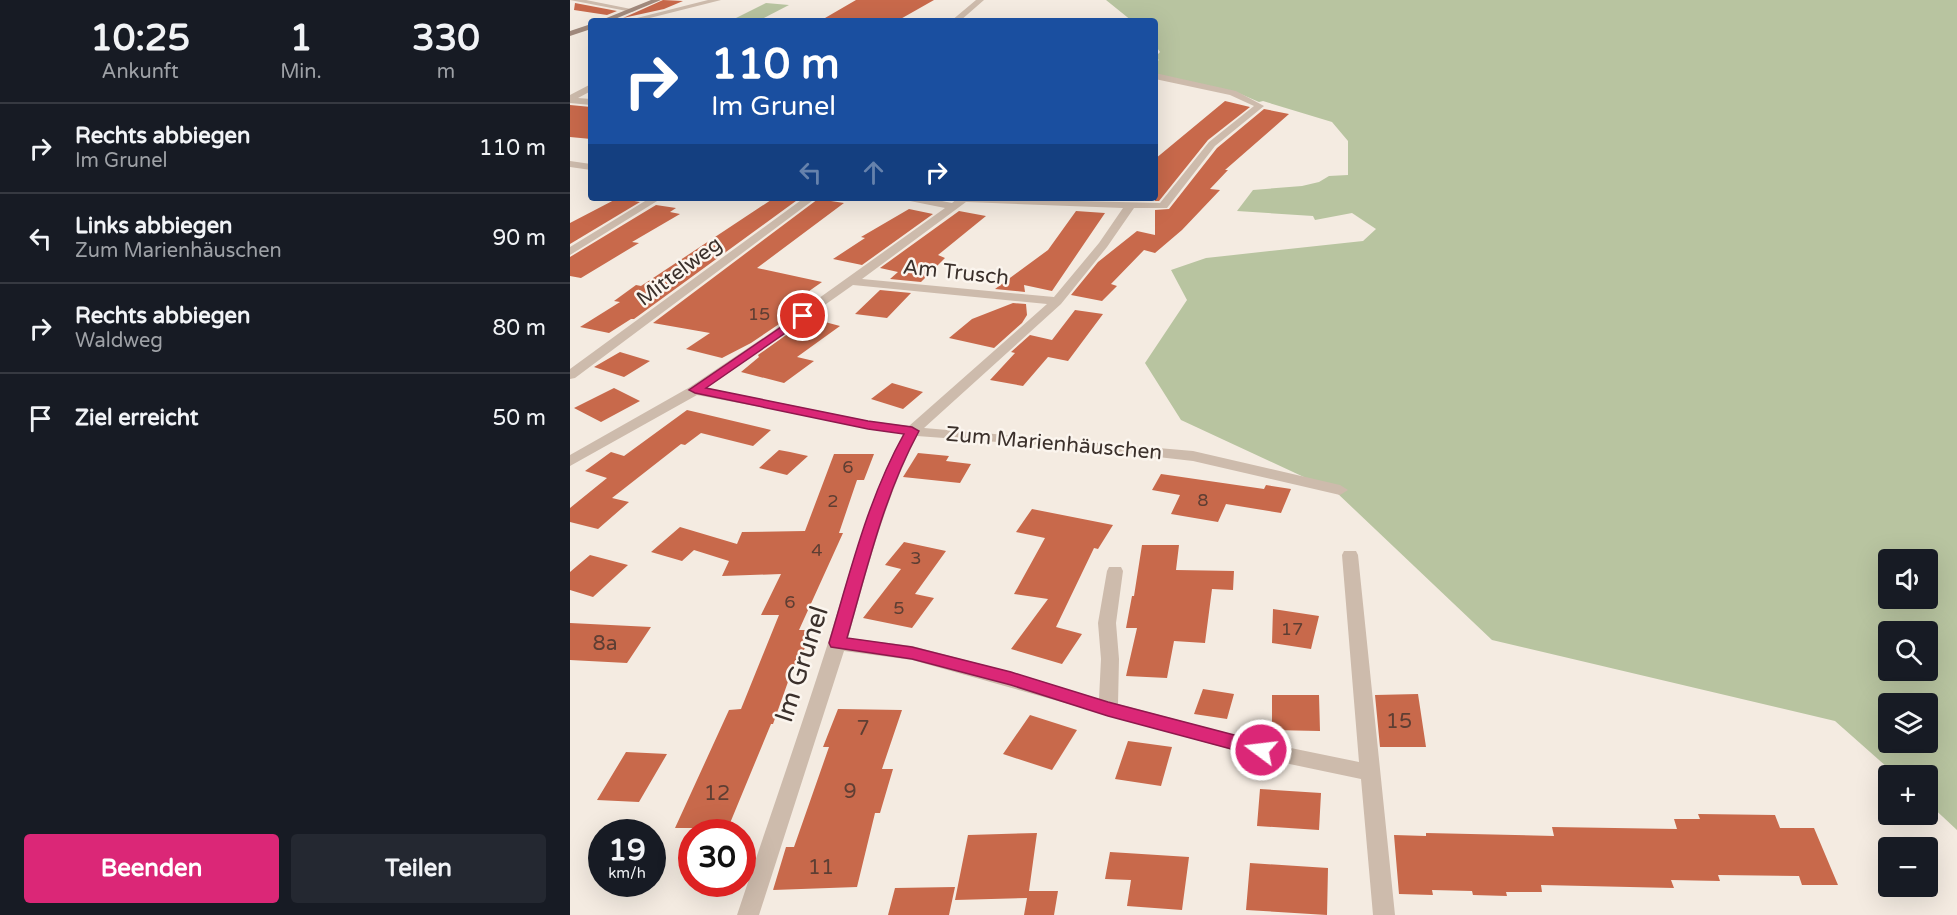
<!DOCTYPE html>
<html lang="de">
<meta charset="utf-8">
<style>
:root{--surface:#171b24;--page:#242831;--text:#f1f3f6;--muted:#9ea1a6;--line:#363941;--accent:#db2777}
body{margin:0;font-family:"Varela Round",sans-serif;background:var(--page);color:var(--text);height:100vh;display:flex;flex-direction:column;font-size:22px;white-space:nowrap}
*{box-sizing:border-box;margin:0}
p{font-size:20px;color:var(--muted)}
.icon{flex:none;width:33px;height:33px;fill:none;stroke:currentColor;stroke-width:2;stroke-linecap:round;stroke-linejoin:round}
.map{position:relative;flex:1;overflow:hidden}
.panel{display:flex;flex-direction:column;background:var(--surface);width:570px}
.panel>*{flex:none}
.banner{position:absolute;left:18px;top:18px;width:570px;height:183px;border-radius:6px;box-shadow:0 6px 24px #0002;background:#1a4fa0;color:#fff;overflow:hidden}
.controls{position:absolute;left:1308px;top:549px;display:grid;gap:12px}
.controls a{display:grid;place-items:center;width:60px;height:60px;border-radius:6px;background:var(--surface);box-shadow:0 6px 24px #0002;font-size:30px}
.speed{position:absolute;left:18px;top:819px;display:flex;gap:12px;font-size:30px;font-weight:700;text-align:center}
.speed>*{display:grid;place-content:center;width:78px;height:78px;border-radius:50%;background:var(--surface);box-shadow:0 6px 24px #0002;line-height:1}
.speed small{font-size:15px;font-weight:400}
.speed .limit{border:9px solid #d22;background:#fff;color:#111}
.pin{position:absolute;display:grid;place-items:center;width:51px;height:51px;color:#fff;margin:-26px;border:3px solid #fff;border-radius:50%;box-shadow:0 2px 6px #0007}
.me{position:absolute;width:66px;margin:-33px;rotate:285deg;stroke-linejoin:round;filter:drop-shadow(0 0 4px #0008)}
.turn{display:flex;align-items:center;gap:21px;height:126px;padding:0 24px;font-size:27px}
.turn .icon{width:78px;height:78px;stroke-width:2.5}
.turn b{display:block;font-size:42px;line-height:51px}
.lanes{display:flex;align-items:center;height:57px;padding:0 24px;background:#0003;justify-content:center;gap:30px;direction:ltr}
.lanes .off{opacity:.35}
.eta{display:flex;justify-content:space-evenly;align-items:center;height:102px;text-align:center}
.eta b{font-size:36px;font-weight:700;line-height:42px}
.cta{display:flex;gap:12px;margin-top:auto;padding:12px 24px}
.cta a{flex:1;height:69px;border-radius:6px;background:var(--accent);color:#fff;font-size:24px;font-weight:700;line-height:69px;text-align:center}
.cta a+a{background:var(--page);color:var(--text)}
ul{padding:0;list-style:none}
li{display:flex;align-items:center;gap:18px;height:90px;padding:0 24px;border-top:2px solid var(--line)}
li div{flex:1}
li b{display:block;font-size:22px}
li em{font-style:normal}
main{display:flex;flex:1;min-height:0}
.map>svg:first-child{display:block}
</style>
<main>
<section class="panel">
<div class="eta">
<div><b>10:25</b><p>Ankunft</p></div>
<div><b>1</b><p>Min.</p></div>
<div><b>330</b><p>m</p></div>
</div>
<ul>
<li><svg class="icon" aria-label="right" viewBox="0 0 24 24"><path d="M7 20v-9h11M14 6l5 5-5 5"/></svg><div><b>Rechts abbiegen</b><p>Im Grunel</p></div><em>110 m</em></li>
<li><svg class="icon" aria-label="left" viewBox="0 0 24 24"><path d="M17 20v-9H6M10 6l-5 5 5 5"/></svg><div><b>Links abbiegen</b><p>Zum Marienhäuschen</p></div><em>90 m</em></li>
<li><svg class="icon" aria-label="right" viewBox="0 0 24 24"><path d="M7 20v-9h11M14 6l5 5-5 5"/></svg><div><b>Rechts abbiegen</b><p>Waldweg</p></div><em>80 m</em></li>
<li><svg class="icon" aria-label="arrive" viewBox="0 0 24 24"><path d="M6 21V4h12l-3 4 3 4H6"/></svg><div><b>Ziel erreicht</b></div><em>50 m</em></li>
</ul>
<div class="cta"><a>Beenden</a><a>Teilen</a></div>
</section>
<div class="map">
<svg width="1387" height="915" viewBox="0 0 1387 915">
<rect width="100%" height="100%" fill="#f4ebe1"/>
<path fill="#b8c4a0" fill-rule="evenodd" d="M536 0H1387V830L1358 803V776L1326 775 1265 721 922 640 766 492 611 420 575 363 617 300 601 270 636 258 793 241 806 229 782 213 745 220 743 216 667 211 683 190 732 186 749 182 759 176 778 175V141L762 122 693 101 689 102 666 92 585 74V62L589 60 585 57 590 52 585 45V21H562ZM1318 560H1358V598H1318ZM1318 632H1358V670H1318ZM1318 704H1358V742H1318Z
M196 3 219 5 188 21H160Z"/>
<path fill="#c8694b" d="M93 0 113 1 94 9 53 18Z
M286 0H364L327 21H262L265 19 255 18Z
M5 3 47 11 37 15 4 10Z
M655 101 680 107 638 140 589 201H585V159Z
M0 105 21 107V139L0 137Z
M694 109 719 114 655 170H658L640 189 650 190 612 230 585 253 574 250 541 284 547 286 532 301 501 295 528 262 567 231 585 235V210L599 209 647 148Z
M48 198 70 202 0 244V223Z
M204 198H230L64 319H61L39 333 10 327 50 302 44 301 66 285 71 286Z
M248 199 274 203 187 268 252 282 212 310 224 314 181 343 152 358 116 349 140 333 83 323Z
M86 205 106 208 100 212 110 214 62 242 69 243 11 278 0 276V257Z
M339 209 363 214 292 265 263 259 295 238 291 237Z
M389 211 416 216 368 255 375 258 351 282 320 279 328 272 310 268Z
M506 211 535 213 482 291 454 285 455 292 425 289 478 250Z
M310 290 341 293 317 318 285 314Z
M443 303 456 304 457 315 452 323 424 348 379 338 402 319Z
M505 310 533 314 498 361 478 357 453 386 420 380 445 353 441 352 460 335 482 340Z
M240 318 270 326 227 357 244 361 214 383 171 372 189 357 188 355Z
M50 352 80 361 54 377 24 367Z
M322 383 353 392 333 409 301 399Z
M44 388 70 401 31 422 4 408Z
M117 410 201 430 183 446 131 433 115 445 111 444 42 498 59 502 28 529 0 522V508L37 478 15 471 41 452 54 456Z
M209 450 220 452 238 456 217 475 189 468Z
M348 453 379 456 376 461 401 464 390 483 333 477Z
M264 454H304L294 480H287L269 533H273L229 630H242L228 665H224L203 724H201L158 828H105L159 710 171 709 209 615H191L211 574 152 576 159 561 124 550 112 561 81 552 110 527 167 544 172 532 235 531Z
M591 474 694 489 696 485 721 489 711 513 656 504 648 522 601 514 610 495 582 490Z
M462 509 543 525 528 549 524 548 486 627 512 634 492 664 441 649 478 599 444 594 475 538 446 532Z
M334 542 376 551 345 594 364 598 342 628 293 618 331 569 315 565Z
M572 545H609L606 570 664 571 663 590 642 589 635 643 604 641 597 678 556 676 567 628H556L562 596H564Z
M20 555 58 565 23 597 0 590V572Z
M703 609 749 616 741 649 702 643Z
M0 623 81 627 57 663 0 660Z
M633 689 664 694 657 719 624 714Z
M848 694 856 747H810L805 695Z
M702 695H749L750 731 702 730Z
M268 709 332 710 312 769H323L310 813H305L287 887 203 890 216 847H224L259 747H253Z
M460 715 507 730 482 770 433 754Z
M558 741 602 747 591 786 545 779Z
M56 752 97 754 69 802 27 800Z
M690 789 751 793 749 830 687 826Z
M1128 814 1205 815 1210 828H1244L1268 885H1232L1229 876 1148 875 1150 881 1101 880 1104 888 971 885 972 892H936L937 896 903 895 902 891 862 890 863 895 829 894 824 835 856 836V833L984 836 982 827 1107 829 1104 819H1130Z
M467 833 459 891H488L484 915H454L457 898 385 900 398 835Z
M540 852 619 857 612 910 557 906 561 880 535 879Z
M680 863 758 868 757 915 676 910Z
M385 887 379 915H318L325 888Z"/>
<g fill="none" stroke-linecap="round" stroke-linejoin="round">
<path fill="#cdbbac" fill-rule="evenodd" d="M0 0H16L66 10 62 12Z
M138 0H151L68 21H55Z
M406 0H414L390 21H381Z
M585 73 666 91 694 106 645 146 597 208H564L537 247 491 304 354 428 623 451 770 485 778 490 770 495 623 461 509 448 347 436C315 499 297 570 278 638L342 646 441 672 529 699 531 659 528 623 537 571 539 567H551L553 571 546 623 549 659 548 704 691 742 789 762 772 555 774 551H786L788 555 825 915H803L791 779 691 758 342 660 274 651 189 915H167C197 825 229 734 258 643 280 573 298 500 333 434L127 395 0 466V455L120 387 196 336 375 208 340 201 335 198H357L382 203 388 198 590 203 639 142 684 106 660 95 585 79ZM396 202 553 208 529 243 484 297 292 279ZM283 285 477 304 339 426 299 421 137 388Z
M21 84V91L8 98 21 99V105L0 103V95Z
M0 161 21 164V170L0 167Z
M80 198H92L0 255V247Z
M234 198H246L5 378 0 379V369Z"/>
<path fill="#a18a7d" fill-rule="evenodd" d="M81 0H91L40 21H29Z
M21 24V29L0 36V31Z"/>
</g>
<path fill="#db2777" stroke="#8e194d" stroke-width="1.5" d="M233 312 238 316 237 318 136 388 298 421 342 427 349 431C314 495 297 569 277 638L342 647 441 672 538 702 691 742 697 745 700 750 697 755 691 757 538 716 441 685 342 659 261 647 259 643C280 573 298 498 334 434L298 429 125 393 119 390Z"/>
<g text-anchor="middle" stroke-width="5" stroke-linejoin="round" paint-order="stroke">
<g font-size="18" fill="#5e3e33">
<text x="189" y="320">15</text>
<text x="278" y="473">6</text>
<text x="633" y="506">8</text>
<text x="263" y="507">2</text>
<text x="247" y="556">4</text>
<text x="346" y="564">3</text>
<text x="220" y="608">6</text>
<text x="329" y="614">5</text>
<text x="722" y="635">17</text>
</g>
<g font-size="21" fill="#3b302b" stroke="#fbf5ee">
<text transform="translate(109 271) rotate(-37)" y="7">Mittelweg</text>
<text transform="translate(386 272) rotate(6)" y="7">Am Trusch</text>
<text transform="translate(484 443) rotate(5)" y="7">Zum Marienhäuschen</text>
</g>
<g font-size="21" fill="#5e3e33">
<text x="35" y="650">8a</text>
<text x="829" y="728">15</text>
<text x="293" y="735">7</text>
<text x="280" y="798">9</text>
<text x="147" y="800">12</text>
<text x="251" y="874">11</text>
</g>
<g font-size="26" fill="#3b302b" stroke="#fbf5ee">
<text transform="translate(231 664) rotate(-72)" y="9">Im Grunel</text>
</g>
</g>
</svg>
<div class="controls">
<a><svg class="icon" aria-label="sound" viewBox="0 0 24 24"><path d="M4 9h4l5-4v14l-5-4H4zM17 9q2 3 0 6"/></svg></a>
<a><svg class="icon" aria-label="search" viewBox="0 0 24 24"><circle cx="10" cy="10" r="6"/><path d="M15 15l6 6"/></svg></a>
<a><svg class="icon" aria-label="layers" viewBox="0 0 24 24"><path d="M12 4l9 5-9 5-9-5zM3 14l9 5 9-5"/></svg></a>
<a>+</a>
<a>−</a>
</div>
<div class="speed"><div>19<small>km/h</small></div><div class="limit">30</div></div>
<div class="pin" style="left:233px;top:316px;background:#d93025"><svg class="icon" aria-label="arrive" viewBox="0 0 24 24"><path d="M6 21V4h12l-3 4 3 4H6"/></svg></div>
<svg class="me" style="left:691px;top:750px" viewBox="-20 -20 40 40"><circle r="17" fill="#db2777" stroke="#fff" stroke-width="3"/><path d="M0-11L8 9 0 5-8 9z" fill="#fff"/></svg>
<div class="banner">
<div class="turn"><svg class="icon" aria-label="right" viewBox="0 0 24 24"><path d="M7 20v-9h11M14 6l5 5-5 5"/></svg><div><b>110 m</b>Im Grunel</div></div>
<div class="lanes"><svg class="icon off" aria-label="left" viewBox="0 0 24 24"><path d="M17 20v-9H6M10 6l-5 5 5 5"/></svg><svg class="icon off" aria-label="ahead" viewBox="0 0 24 24"><path d="M12 20V5M6 11l6-6 6 6"/></svg><svg class="icon" aria-label="right" viewBox="0 0 24 24"><path d="M7 20v-9h11M14 6l5 5-5 5"/></svg></div>
</div>
</div>
</main>
